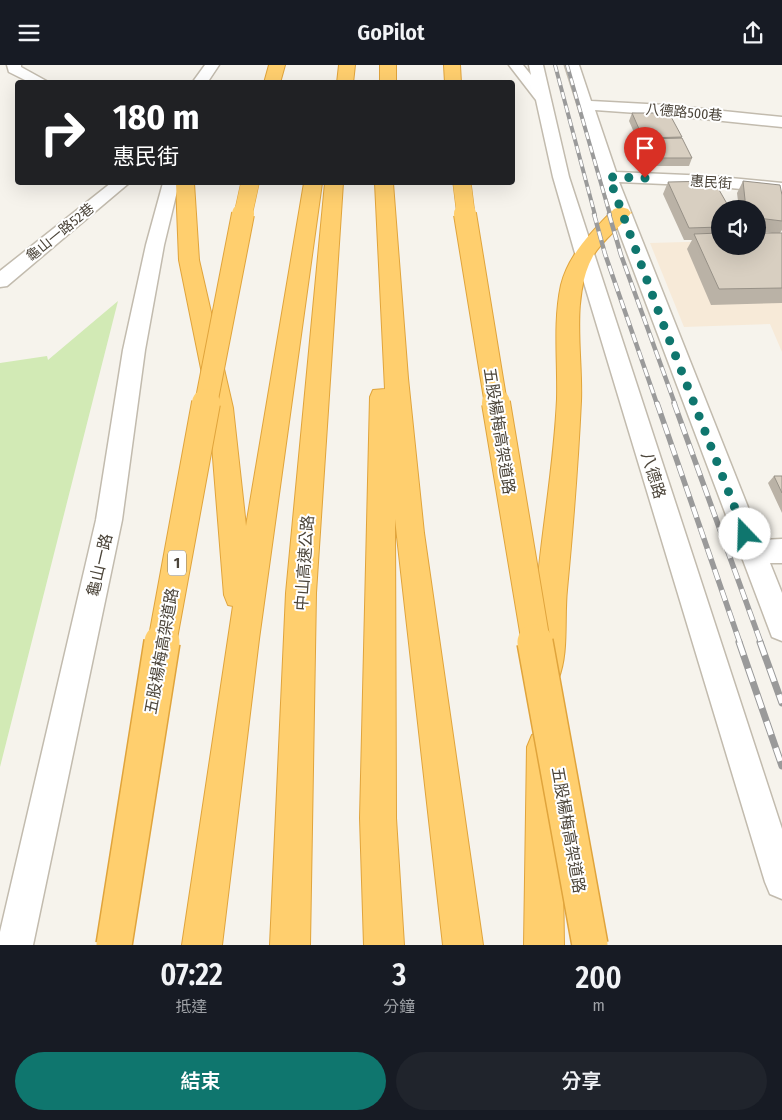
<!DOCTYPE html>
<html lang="zh-TW">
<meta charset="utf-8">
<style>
:root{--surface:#171b24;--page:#20242c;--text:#f1f3f6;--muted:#9ea1a6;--accent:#0f766e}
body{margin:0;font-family:"Fira Sans Condensed","Noto Sans TC",sans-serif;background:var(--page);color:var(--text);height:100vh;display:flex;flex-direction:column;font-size:19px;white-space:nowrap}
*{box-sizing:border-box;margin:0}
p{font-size:16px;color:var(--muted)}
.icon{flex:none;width:28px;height:28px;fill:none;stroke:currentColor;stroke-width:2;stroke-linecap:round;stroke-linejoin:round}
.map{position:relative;height:880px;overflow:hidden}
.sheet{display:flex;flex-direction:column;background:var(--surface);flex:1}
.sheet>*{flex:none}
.hud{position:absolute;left:15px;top:15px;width:500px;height:105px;border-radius:5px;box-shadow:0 5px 20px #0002;background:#202124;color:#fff;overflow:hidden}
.fabs{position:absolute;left:711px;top:135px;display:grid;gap:10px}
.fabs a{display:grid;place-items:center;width:55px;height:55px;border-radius:50%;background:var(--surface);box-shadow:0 5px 20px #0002;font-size:25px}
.pin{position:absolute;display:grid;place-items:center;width:42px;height:42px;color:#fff;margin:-51px -21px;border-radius:50% 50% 50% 0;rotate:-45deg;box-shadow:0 0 5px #0007}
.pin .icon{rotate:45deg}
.me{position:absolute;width:55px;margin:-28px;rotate:339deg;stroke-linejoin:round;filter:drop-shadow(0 0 4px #0008)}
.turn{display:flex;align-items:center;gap:18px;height:105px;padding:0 15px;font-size:22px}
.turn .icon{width:65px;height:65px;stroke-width:2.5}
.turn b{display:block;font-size:35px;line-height:42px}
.eta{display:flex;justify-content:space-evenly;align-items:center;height:85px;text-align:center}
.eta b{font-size:30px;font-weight:600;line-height:35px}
.cta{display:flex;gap:10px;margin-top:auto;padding:10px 15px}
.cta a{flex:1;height:58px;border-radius:30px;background:var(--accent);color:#fff;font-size:20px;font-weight:600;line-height:58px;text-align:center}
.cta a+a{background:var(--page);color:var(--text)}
header{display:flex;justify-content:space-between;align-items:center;height:65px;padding:0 15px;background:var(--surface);font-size:22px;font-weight:600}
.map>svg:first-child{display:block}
</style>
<header><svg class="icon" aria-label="menu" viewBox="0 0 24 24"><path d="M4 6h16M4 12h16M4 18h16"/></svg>GoPilot<svg class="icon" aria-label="share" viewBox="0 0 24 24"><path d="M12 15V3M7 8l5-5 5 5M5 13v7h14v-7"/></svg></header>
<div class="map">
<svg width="782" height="880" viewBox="0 0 782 880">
<rect width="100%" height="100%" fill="#f6f3ec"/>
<path fill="#f7ead8" d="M782 175V287L770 259 684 262 650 178 720 176V181H758Z"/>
<path fill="#d2eab5" d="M118 236 0 702V298L47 291 48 295Z"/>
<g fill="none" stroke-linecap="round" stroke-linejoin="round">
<defs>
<path id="minor" d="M7 0H21V2L50 18H31L9 7Z
M205 0H219L207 18H192Z
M509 0H523L531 10 529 0H543L569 112 782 764V834L770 829 765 817 575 188 553 112 536 35Z
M565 0H579L591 36 665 40 782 52V62L665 50 595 45 616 107 710 111 782 118V128L710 121 619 117 761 475 782 474V498H770L782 528V576L772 572 612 148Z
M111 118H129L7 221 0 222V206Z
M163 118H179L164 180 145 285 122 455 33 880H0V867L96 455 123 285 146 180Z"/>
<path id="highway" d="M269 0H285L280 18H264Z
M339 0H355L353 18H337Z
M380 0H396V18H380Z
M444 0H460L461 18H445Z
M176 118H194L199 195 233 343 246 461 304 118H322L259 574 222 880H182L233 541 228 540 224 530 209 343 179 195Z
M325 118H343L316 528 310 880H270L286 528Z
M375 118H393L408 313 424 468 483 880H443L395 454 396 753 404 880H364L360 753 370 332 373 325 385 324Z
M621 142 628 144 631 148C620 163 602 175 593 191 570 233 583 291 581 336 578 400 573 462 567 525 564 554 569 589 558 615L547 620 536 615C527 594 534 567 535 544 540 474 554 404 557 334 558 296 553 257 561 220 569 188 592 167 614 144Z
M544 665 556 670 561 682 564 880H524L527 682 532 670Z"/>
</defs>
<use href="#minor" stroke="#c2bbae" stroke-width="3"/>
<use href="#highway" stroke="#e0a43c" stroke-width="2"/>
<use href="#minor" fill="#fff" fill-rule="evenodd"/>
<use href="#highway" fill="#ffcf6e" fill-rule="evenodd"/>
<defs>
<path id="rail-far3" d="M555 0 595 150
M567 0 610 150"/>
<path id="rail-far2" d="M594 149 605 189 657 339
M609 149 621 190 675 339"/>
<path id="rail-far1" d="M657 338 740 578
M674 338 761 578"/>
<path id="rail" d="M739 577 782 701
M760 577 782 638"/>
</defs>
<use href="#rail-far3" stroke="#9a9a9a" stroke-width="4"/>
<use href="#rail-far2" stroke="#9a9a9a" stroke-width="4.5"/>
<use href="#rail-far1" stroke="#9a9a9a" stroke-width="5.5"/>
<use href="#rail" stroke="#9a9a9a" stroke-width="7"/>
<use href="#rail-far3" stroke="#fff" stroke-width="2.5" stroke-dasharray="7" stroke-linecap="butt"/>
<use href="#rail-far2" stroke="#fff" stroke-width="3" stroke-dasharray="9" stroke-linecap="butt"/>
<use href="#rail-far1" stroke="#fff" stroke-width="4" stroke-dasharray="11" stroke-linecap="butt"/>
<use href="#rail" stroke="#fff" stroke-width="5" stroke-dasharray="14" stroke-linecap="butt"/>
<defs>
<path id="highway-bridge-far3" d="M462 118 466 150
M243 150 250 118"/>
<path id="highway-bridge-far2" d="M465 149 496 339
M206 339 243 149"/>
<path id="highway-bridge-far1" d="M496 338 536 578
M162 578 206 338"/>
<path id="highway-bridge" d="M535 577 590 880
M114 880 162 577"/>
</defs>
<use href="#highway-bridge-far3" stroke="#e0a43c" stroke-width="19" stroke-linecap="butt"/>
<use href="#highway-bridge-far2" stroke="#e0a43c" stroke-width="24" stroke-linecap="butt"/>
<use href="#highway-bridge-far1" stroke="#e0a43c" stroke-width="30" stroke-linecap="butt"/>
<use href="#highway-bridge" stroke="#e0a43c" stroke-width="38" stroke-linecap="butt"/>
<use href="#highway-bridge-far3" stroke="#ffcf6e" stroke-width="18"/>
<use href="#highway-bridge-far2" stroke="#ffcf6e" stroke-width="22"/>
<use href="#highway-bridge-far1" stroke="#ffcf6e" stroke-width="28"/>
<use href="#highway-bridge" stroke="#ffcf6e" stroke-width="35"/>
</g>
<path fill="#bab2a6" d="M632 48 682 72 681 73 692 93 689 101H652L644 82V81H640L629 56Z
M743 116 782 130V165L780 168H782V238L711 240 687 184 692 175H684L663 129 668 117 720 144V181L772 168 758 166V144H739L737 128Z
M774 411H782V448L768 418Z"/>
<path fill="#d8cfc1" stroke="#979187" d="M632 48H669L682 72 643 73Z
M682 73 692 93H655L647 74Z
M714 116 730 144H720V162L689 163 668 117Z
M743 116 780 120 782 130V156L758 153V144H746Z
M720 168V181H758V168H782V223L719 224 694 169Z
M774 411H782V428Z"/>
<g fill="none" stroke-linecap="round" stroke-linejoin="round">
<path stroke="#0f766e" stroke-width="9" stroke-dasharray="0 16.2" d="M645 113 609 112 662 256 745 469"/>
</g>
<g text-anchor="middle" stroke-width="4" stroke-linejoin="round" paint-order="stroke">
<g font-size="14" fill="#4b4439" stroke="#fff">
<text transform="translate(684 47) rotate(5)" y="5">八德路500巷</text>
<text transform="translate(711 117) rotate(4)" y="5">惠民街</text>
<text transform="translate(60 167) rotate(-39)" y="5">龜山一路52巷</text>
</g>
<rect fill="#fff" stroke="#817c74" stroke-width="1" x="168" y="485.5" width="18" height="25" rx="4"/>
<g font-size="15" font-weight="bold" fill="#4b4439">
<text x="177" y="503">1</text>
</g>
<g font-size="16" fill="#4b4439" stroke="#fff">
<text transform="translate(500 366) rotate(81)" y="6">五股楊梅高架道路</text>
<text transform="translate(654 410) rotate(73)" y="6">八德路</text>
<text transform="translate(304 498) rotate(-86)" y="6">中山高速公路</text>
<text transform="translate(99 500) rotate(-77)" y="6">龜山一路</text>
<text transform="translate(161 586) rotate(-80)" y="6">五股楊梅高架道路</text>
<text transform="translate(569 765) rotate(80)" y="6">五股楊梅高架道路</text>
</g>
</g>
</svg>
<div class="fabs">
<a><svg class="icon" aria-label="sound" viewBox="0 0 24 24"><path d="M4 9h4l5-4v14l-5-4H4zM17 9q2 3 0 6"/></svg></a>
</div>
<div class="pin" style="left:645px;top:113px;background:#d93025"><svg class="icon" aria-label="arrive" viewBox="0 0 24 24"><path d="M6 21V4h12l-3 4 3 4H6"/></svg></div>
<svg class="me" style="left:745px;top:469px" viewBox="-20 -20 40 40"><circle r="19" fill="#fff"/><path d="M0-13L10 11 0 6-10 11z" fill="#0f766e"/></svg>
<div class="hud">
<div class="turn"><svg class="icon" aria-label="right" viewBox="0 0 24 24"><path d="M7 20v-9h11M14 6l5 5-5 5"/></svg><div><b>180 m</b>惠民街</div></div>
</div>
</div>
<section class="sheet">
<div class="eta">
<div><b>07:22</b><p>抵達</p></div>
<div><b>3</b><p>分鐘</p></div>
<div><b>200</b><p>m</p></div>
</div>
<div class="cta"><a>結束</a><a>分享</a></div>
</section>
